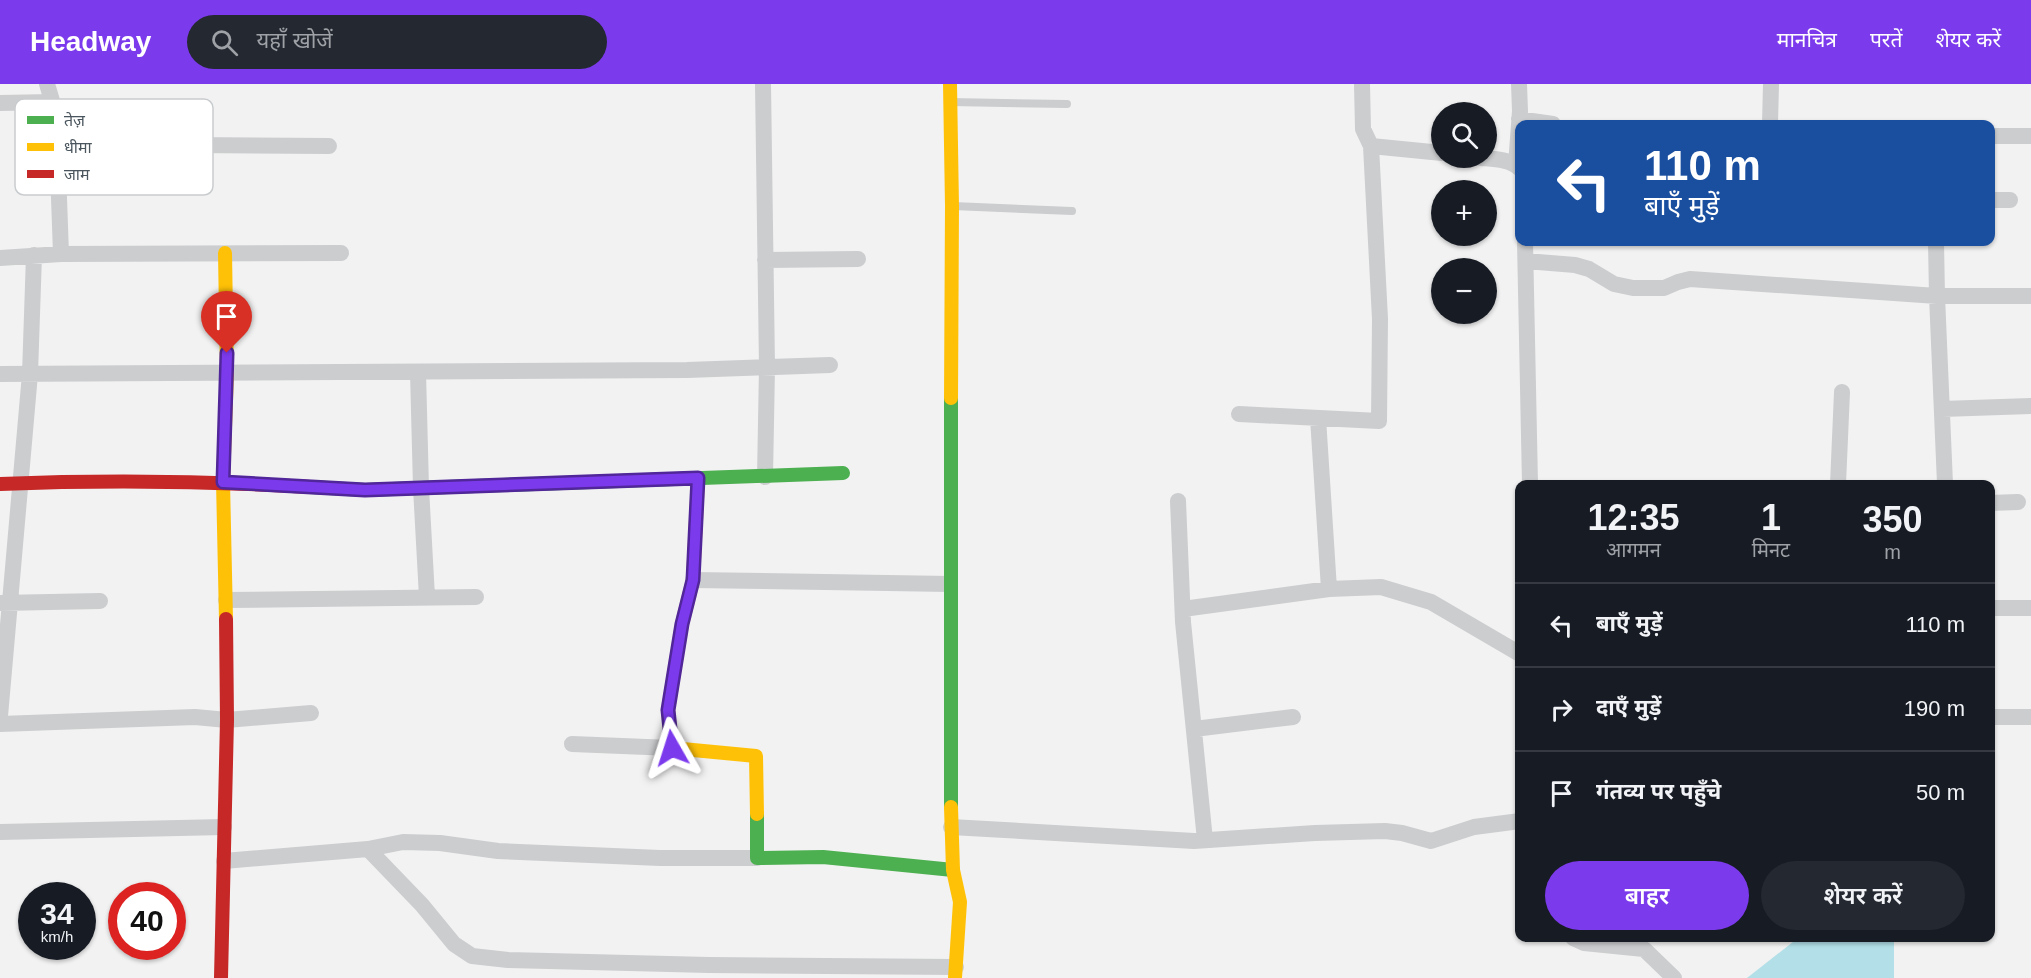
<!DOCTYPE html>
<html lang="hi">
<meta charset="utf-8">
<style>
:root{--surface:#171b24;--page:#242831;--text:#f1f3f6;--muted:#9ea1a6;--line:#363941;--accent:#7c3aed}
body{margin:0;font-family:Arial,"Noto Sans Devanagari",sans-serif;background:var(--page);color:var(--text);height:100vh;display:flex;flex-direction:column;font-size:22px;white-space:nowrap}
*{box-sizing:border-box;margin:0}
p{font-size:20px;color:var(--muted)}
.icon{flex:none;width:33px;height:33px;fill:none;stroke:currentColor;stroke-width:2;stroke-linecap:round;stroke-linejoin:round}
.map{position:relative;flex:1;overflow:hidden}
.side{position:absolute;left:1515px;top:396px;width:480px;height:462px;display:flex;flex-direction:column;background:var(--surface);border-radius:12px;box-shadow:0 2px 4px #0004}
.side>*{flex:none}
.hud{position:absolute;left:1515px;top:36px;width:480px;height:126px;border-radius:12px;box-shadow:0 2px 4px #0004;background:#1a4fa0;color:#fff;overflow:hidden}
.buttons{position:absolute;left:1431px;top:18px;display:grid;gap:12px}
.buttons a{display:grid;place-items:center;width:66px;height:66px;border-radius:50%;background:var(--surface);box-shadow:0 2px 4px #0004;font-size:30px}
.speed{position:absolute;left:18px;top:798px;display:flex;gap:12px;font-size:30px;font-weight:700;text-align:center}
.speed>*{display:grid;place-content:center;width:78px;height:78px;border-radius:50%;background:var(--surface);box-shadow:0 2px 4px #0004;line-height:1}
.speed small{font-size:15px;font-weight:400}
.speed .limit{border:9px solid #d22;background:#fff;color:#111}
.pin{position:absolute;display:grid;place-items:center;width:51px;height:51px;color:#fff;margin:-62px -26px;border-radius:50% 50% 50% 0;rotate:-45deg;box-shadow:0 0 6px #0007}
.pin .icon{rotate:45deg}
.me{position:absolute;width:66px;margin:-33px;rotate:354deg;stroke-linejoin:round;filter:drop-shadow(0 0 4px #0008)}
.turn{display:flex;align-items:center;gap:21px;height:126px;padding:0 30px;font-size:27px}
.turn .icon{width:78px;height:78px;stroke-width:2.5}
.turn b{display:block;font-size:42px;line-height:51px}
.eta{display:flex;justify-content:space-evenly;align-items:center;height:102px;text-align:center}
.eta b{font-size:36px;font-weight:600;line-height:42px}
.primary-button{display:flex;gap:12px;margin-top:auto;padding:12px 30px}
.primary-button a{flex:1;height:69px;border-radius:36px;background:var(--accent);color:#fff;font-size:24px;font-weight:600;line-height:69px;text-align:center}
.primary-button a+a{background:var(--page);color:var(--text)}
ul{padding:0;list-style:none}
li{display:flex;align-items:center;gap:18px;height:84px;padding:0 30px;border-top:2px solid var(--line)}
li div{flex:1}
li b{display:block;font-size:22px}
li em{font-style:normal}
header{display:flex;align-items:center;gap:36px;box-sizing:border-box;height:84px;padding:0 30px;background:var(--accent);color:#fff}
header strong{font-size:28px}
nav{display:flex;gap:33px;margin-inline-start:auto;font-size:21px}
.search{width:420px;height:54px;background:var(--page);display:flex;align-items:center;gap:15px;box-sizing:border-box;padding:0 21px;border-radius:33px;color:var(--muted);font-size:22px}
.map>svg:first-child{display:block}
</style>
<header>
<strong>Headway</strong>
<div class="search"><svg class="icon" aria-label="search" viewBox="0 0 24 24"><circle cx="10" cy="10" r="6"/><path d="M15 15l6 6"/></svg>यहाँ खोजें</div>
<nav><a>मानचित्र</a><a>परतें</a><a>शेयर करें</a></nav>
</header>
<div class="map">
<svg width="2031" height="894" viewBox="0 0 2031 894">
<rect width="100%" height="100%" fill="#f2f2f2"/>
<path fill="#b2dfe8" d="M1798 854H1894V894H1747Z"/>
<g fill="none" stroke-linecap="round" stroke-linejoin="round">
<path stroke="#cccdcf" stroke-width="8" d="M950 18 1067 20
M953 122 1072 127"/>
<path stroke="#cccdcf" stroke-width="16" d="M47 0 56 30 61 170
M763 0 767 283 765 393
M1362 0 1363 45 1371 62 1442 69
M0 19 52 18
M1519 35 1553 40
M1770 40 1771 0
M1990 52H2031
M57 60 329 62
M1481 74C1493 75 1511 75 1520 85
M1516 81 1520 27 1519 0
M1990 116H2010
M1525 158 1530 400
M1936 158 1937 212H2031
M0 174 61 170 341 169
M765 176 858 175
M1526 177 1575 181 1589 185 1614 200 1633 204H1664L1678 198 1690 195 1937 212 1945 400
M418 288 421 404 427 513
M0 290 687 286 830 281
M1942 325 2031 322
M1239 330 1379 337 1380 235 1371 62
M1318 334 1329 505
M1838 400 1842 308
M1178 417 1183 538 1205 756
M1990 419 2018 418
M693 496 950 500
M226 516 476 513
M0 519 100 517
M1990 524H2031
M1183 525 1329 505 1381 503 1431 518 1520 570
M0 632 30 290 34 171
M1990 633H2031
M0 640 195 633 227 636 311 629
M1194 645 1293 633
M572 660 672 664
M951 743 1194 757 1315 749 1385 747 1402 749 1431 757 1474 743 1520 737
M0 748 224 743
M368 765 422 821 454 860 472 872 508 876 709 881 956 883
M224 777 368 765 403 758 440 759 498 767 660 774H757
M1573 854 1584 859 1644 865 1674 894"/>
<path stroke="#4caf50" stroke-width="14" d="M951 314V723
M310 403 365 406 843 389
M757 730V774L823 773 953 786"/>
<path stroke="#ffc107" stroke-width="14" d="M950 0 952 122 951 314
M225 169 227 289 223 398 226 535
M698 395 693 496 682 540 668 626 672 664 756 672 757 730
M951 723 953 786 960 818 955 894"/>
<path stroke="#c62828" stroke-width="14" d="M0 400C104 396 206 397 310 403
M221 894 227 636 226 535"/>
</g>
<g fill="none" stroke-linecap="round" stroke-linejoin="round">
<defs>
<path id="route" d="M227 269 223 398 365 406 698 394 693 496 682 540 668 626 672 664"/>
</defs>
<use href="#route" stroke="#51269a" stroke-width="15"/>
<use href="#route" stroke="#7c3aed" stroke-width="10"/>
</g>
<rect x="15" y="15" width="198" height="96" rx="9" fill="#fff" stroke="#c9ccce" stroke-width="1.5"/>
<rect x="27" y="32" width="27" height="8" fill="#4caf50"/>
<rect x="27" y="59" width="27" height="8" fill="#ffc107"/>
<rect x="27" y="86" width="27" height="8" fill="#c62828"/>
<g font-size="16" fill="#4a555d">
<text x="64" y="42">तेज़</text>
<text x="64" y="69">धीमा</text>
<text x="64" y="96">जाम</text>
</g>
</svg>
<div class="buttons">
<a><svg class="icon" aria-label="search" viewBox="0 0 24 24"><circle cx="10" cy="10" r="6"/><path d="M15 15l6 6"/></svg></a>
<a>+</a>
<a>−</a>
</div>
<div class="speed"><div>34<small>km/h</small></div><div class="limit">40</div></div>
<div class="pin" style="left:227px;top:269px;background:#d93025"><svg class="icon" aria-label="arrive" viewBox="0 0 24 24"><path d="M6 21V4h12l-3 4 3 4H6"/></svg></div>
<svg class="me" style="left:672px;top:664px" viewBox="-20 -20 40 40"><path d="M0-17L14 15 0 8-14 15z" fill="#7c3aed" stroke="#fff" stroke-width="4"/></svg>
<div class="hud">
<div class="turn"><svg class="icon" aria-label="left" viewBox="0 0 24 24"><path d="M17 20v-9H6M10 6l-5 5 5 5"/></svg><div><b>110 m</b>बाएँ मुड़ें</div></div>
</div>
<section class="side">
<div class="eta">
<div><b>12:35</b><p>आगमन</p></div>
<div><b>1</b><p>मिनट</p></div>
<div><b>350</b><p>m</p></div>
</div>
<ul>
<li><svg class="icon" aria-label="left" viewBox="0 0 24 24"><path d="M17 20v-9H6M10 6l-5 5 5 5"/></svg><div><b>बाएँ मुड़ें</b></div><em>110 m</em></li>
<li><svg class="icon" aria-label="right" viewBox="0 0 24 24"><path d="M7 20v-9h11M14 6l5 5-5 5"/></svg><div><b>दाएँ मुड़ें</b></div><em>190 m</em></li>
<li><svg class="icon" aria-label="arrive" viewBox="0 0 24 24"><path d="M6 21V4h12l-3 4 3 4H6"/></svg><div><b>गंतव्य पर पहुँचे</b></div><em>50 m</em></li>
</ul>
<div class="primary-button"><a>बाहर</a><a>शेयर करें</a></div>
</section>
</div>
